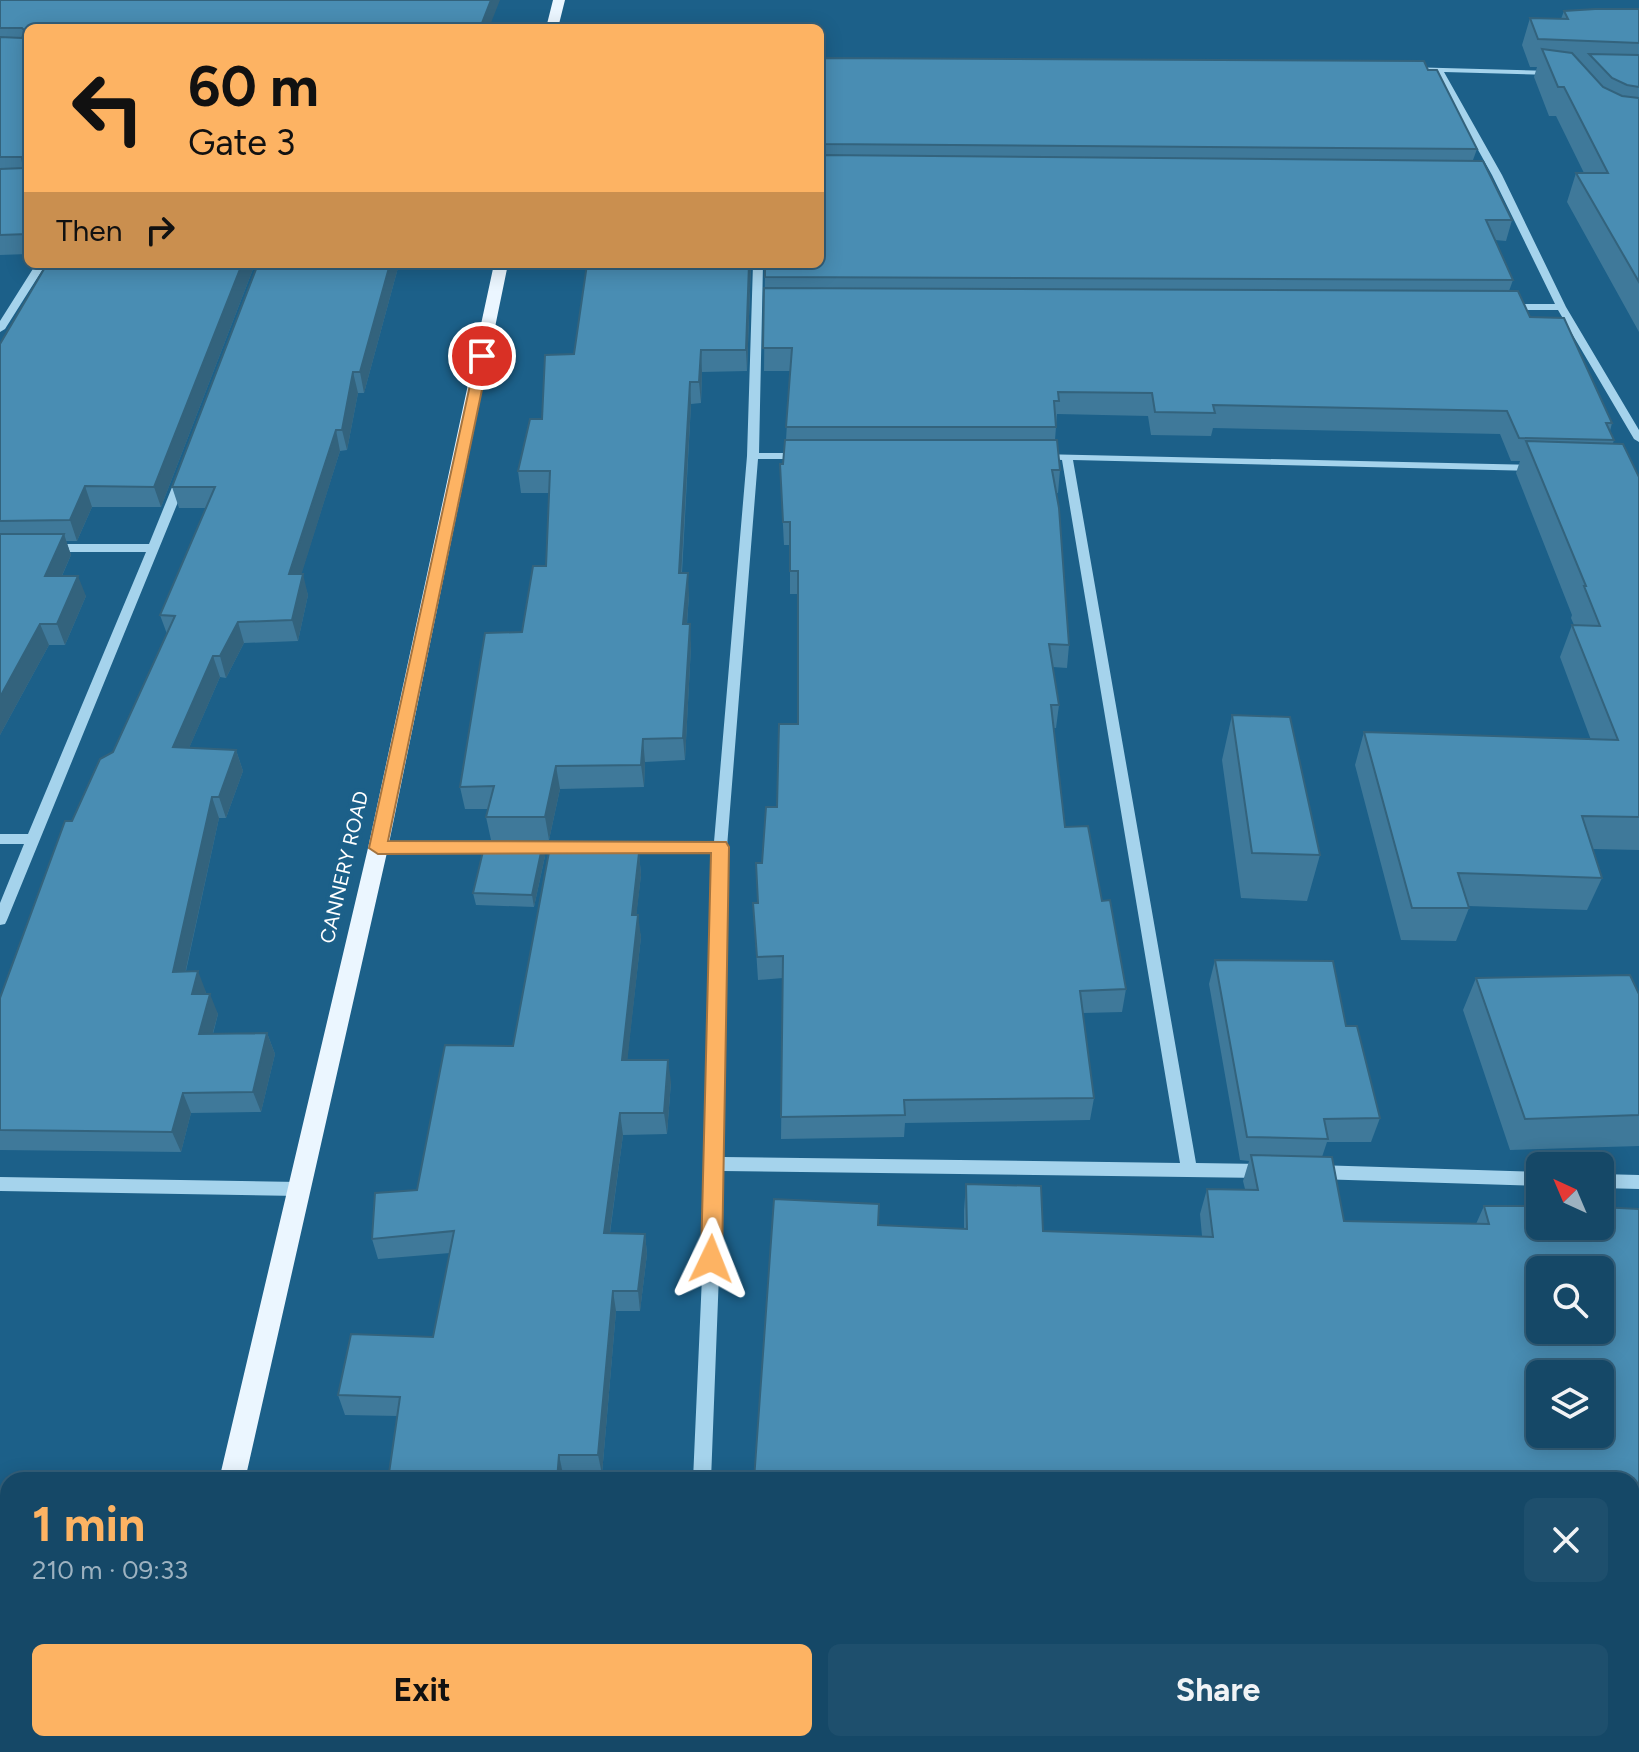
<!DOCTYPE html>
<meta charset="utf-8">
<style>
:root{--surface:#154867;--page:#1e4f6d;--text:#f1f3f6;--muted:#9db2c0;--line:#34607b;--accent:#fdb363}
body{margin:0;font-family:Figtree,sans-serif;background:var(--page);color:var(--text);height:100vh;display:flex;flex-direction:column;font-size:30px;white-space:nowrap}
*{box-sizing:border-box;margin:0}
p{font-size:26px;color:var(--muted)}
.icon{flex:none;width:44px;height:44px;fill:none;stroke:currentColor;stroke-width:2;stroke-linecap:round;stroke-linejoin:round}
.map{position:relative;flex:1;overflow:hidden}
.panel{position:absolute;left:0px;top:1472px;width:1640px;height:280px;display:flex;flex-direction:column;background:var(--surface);border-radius:24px 24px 0 0;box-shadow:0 4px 20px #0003,0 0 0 2px var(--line)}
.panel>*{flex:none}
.banner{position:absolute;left:24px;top:24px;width:800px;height:244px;border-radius:12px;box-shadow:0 4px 20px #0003,0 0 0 2px var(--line);background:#fdb363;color:#111;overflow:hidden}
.needle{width:52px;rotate:316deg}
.buttons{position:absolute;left:1526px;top:1152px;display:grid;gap:16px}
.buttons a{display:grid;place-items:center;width:88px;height:88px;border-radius:12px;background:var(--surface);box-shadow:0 4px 20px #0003,0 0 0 2px var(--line);font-size:40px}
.pin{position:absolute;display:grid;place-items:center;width:68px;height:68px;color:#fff;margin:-34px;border:4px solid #fff;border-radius:50%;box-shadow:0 2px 8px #0007}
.me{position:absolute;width:88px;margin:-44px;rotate:2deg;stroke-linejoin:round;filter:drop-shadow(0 0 6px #0008)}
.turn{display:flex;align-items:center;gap:28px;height:168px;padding:0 32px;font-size:36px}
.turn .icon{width:104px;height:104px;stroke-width:2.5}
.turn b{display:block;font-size:56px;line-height:68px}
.then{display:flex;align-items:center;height:76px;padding:0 32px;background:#0003;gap:16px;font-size:30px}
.round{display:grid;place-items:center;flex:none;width:84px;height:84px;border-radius:12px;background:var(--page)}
.head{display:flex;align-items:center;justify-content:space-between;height:136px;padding:0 32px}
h1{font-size:48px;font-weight:700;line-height:60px;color:var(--accent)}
.primary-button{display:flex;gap:16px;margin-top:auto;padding:16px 32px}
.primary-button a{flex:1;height:92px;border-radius:12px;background:var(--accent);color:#111;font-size:32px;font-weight:700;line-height:92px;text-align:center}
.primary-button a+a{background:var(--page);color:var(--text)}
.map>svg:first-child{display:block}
</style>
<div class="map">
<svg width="1639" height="1752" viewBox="0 0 1639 1752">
<rect width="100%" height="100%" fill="#1c6089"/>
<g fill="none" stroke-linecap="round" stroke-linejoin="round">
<path fill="#a5d3ec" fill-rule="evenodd" d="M1406 67 1552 71 1556 73 1552 75 1444 72 1502 175 1566 307 1639 430V442L1634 439 1558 310H1508L1503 307 1508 304H1555L1492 175 1435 72 1409 71 1405 69Z
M36 264H46L5 329 0 332V321Z
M753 264H763L759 453H801L807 456 801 459H758L727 847 723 1157 1180 1163 1062 460 1038 458V454L1537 465 1543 468 1537 471 1073 460 1196 1163 1263 1164 1269 1166 1271 1171 1269 1176 1263 1178 723 1171 711 1480H693L707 1164 713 852H524L517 847 524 842H714L747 456Z
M181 477 187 480 7 920 5 924 0 925V903L24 844H0V834H28L146 552H52L46 548 52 544H149L175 480Z
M500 842 507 847 500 852 378 853 371 848 378 843Z
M1316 1165 1540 1172V1186L1316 1179 1310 1177 1308 1172 1310 1167Z
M1600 1174 1639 1175V1189L1600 1188Z
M0 1177 299 1182 305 1184 307 1189 305 1194 299 1196 0 1191Z
M1632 1626H1639V1646H1632Z
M0 1658H8V1678H0Z
M679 1744H699V1752H679Z"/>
<path fill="#ebf6ff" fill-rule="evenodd" d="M553 0H565L558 28H546Z
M494 264H508L388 848 245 1480H219L368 848Z
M159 1744H187L186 1752H158Z"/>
</g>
<path fill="#3f799a" d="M0 0 28 28V254L0 255Z
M1639 9V332L1567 202 1576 173H1584L1556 116H1549L1534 77 1537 67H1530L1522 45 1530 18 1561 19 1564 11Z
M820 58 1428 70 1477 149 1473 160 1512 220 1506 241 1495 240 1513 280 1509 291 1612 423 1610 431 1614 440 1613 443 1639 477V850L1593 849 1602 878 1587 910 1468 906 1469 908 1456 941 1401 940 1355 765 1364 732 1591 740 1560 657 1572 625H1574L1571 618 1572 615 1516 473 1520 461H1511L1500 434 1213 428 1211 436 1151 435 1148 416 1057 414 1055 440 1060 470 1058 493H1056L1069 645 1067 668 1053 667 1059 705 1056 728H1054L1065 827 1102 901 1126 989 1122 1012 1083 1013 1094 1098 1090 1120 905 1123 904 1137 781 1139 783 978 758 980 753 903H757L762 863 777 807 798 724V594H790V545H784L781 487 780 464H783L786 440 790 371H764L765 264H820Z
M255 264 161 507H92L77 541H66L71 555 62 576 86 596 65 645H49L0 735V344Z
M258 264H399L364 393H358L347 450 340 451 301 574 308 595 298 641 244 643 226 678 220 677 189 748 236 750 243 771 226 818H219L186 971 206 992V994L218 1014 213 1034 267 1033 275 1054 261 1112 191 1113 181 1152 0 1150V998L72 821 113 752 167 634 160 615 206 508H179L172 487Z
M587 264H751L747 371 702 372 701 403 691 404 682 573 689 595 687 624 691 646 685 760 645 762 644 787 560 789 549 840H491L486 817 488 809H465L460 787 522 632 546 566 549 493H521L518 471 542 419 574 354Z
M1232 715 1320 855 1307 901 1241 898 1222 760Z
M639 853 641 875 636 915 641 937 627 1060 671 1082 667 1134 623 1135 610 1233 645 1234 647 1254 640 1311H616L602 1474H563V1480H388L398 1416 345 1415 338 1395 433 1337 450 1253 378 1259 372 1239 417 1190 513 1046Z
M545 856 534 907 476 905 473 893Z
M1215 960 1346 1026 1380 1118 1371 1142H1327L1322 1157 1344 1221 1476 1224 1484 1206 1639 1209V1546L1632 1545V1480L964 1229V1210L966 1184 1043 1231 1202 1236 1200 1214 1207 1189H1245L1243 1181 1249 1161 1240 1160 1209 984Z
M1476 978 1639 994V1146L1510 1150 1463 1010Z
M321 1744H597L596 1751 542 1752H325Z
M972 1744H1074L1075 1752H972Z
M1147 1744H1632L1639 1752H1148Z"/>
<path fill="#33637d" d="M491 0H500L489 28H480Z
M242 264H255L161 507 154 487Z
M390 264H399L364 393 360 372Z
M749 264H751L747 371 746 350Z
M701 350 702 372 701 403 699 382Z
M353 372 358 393 347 450 342 430Z
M690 382 691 404 680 595 679 573Z
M336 430 340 451 295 595 289 574Z
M85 486 92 507 77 541 70 520Z
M64 534 71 555 53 596 45 576Z
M688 573 689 595 685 647 683 624Z
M303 574 308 595 298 641 292 620Z
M78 576 86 596 65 645 57 624Z
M238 622 244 643 226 678 220 656Z
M40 624 49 645 0 735V697Z
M690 624 691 646 685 760 683 738Z
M213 656 220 677 180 769 173 747Z
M643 739 645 762 644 787 641 765Z
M236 750 243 771 226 818 219 797Z
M556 766 560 789 549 840 545 817Z
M212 797 219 818 181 992 173 972Z
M543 843 545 856 534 907 532 895Z
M639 853 641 875 634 937 632 915Z
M638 915 641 937 625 1082 622 1060Z
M198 971 206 992 200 1015 192 994Z
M210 994 218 1014 207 1054 199 1034Z
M267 1033 275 1054 261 1112 253 1092Z
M668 1060 671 1082 667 1134 664 1113Z
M183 1093 191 1113 181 1152 172 1132Z
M620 1113 623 1135 607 1253 604 1233Z
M645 1234 647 1254 640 1311 638 1291Z
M613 1291 616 1311 602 1474 598 1455Z
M559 1455 563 1474V1480H557Z
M0 1489 5 1496 0 1511Z
M8 1729V1744H32L30 1752H2Z"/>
<path fill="#498db3" stroke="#33637d" stroke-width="2" fill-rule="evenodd" d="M0 0H491L480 28H28V234L0 235V169L24 168 22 157H0V37L22 38 25 31 22 28H0Z
M1595 9H1639V43L1538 39 1530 18 1568 19 1564 11Z
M1542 49 1572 53 1603 87 1622 96 1639 98V282L1576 173H1608L1564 87H1558Z
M1589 54 1639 55V87L1627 85 1612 78Z
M820 58 1424 61 1428 70H1437L1477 149 820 144Z
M820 155 1483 161 1512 220H1486L1513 280 765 277V264H820Z
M47 264H242L154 487 85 486 70 520 0 521V344Z
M258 264H390L360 372H353L342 430H336L289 574H303L292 620 238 622 220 656H213L173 747 236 750 219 797H212L173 972 198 971 192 994H210L199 1034 267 1033 253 1092 183 1093 172 1132 0 1130V998L65 821H72L100 759 113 752 175 616 160 615 215 487H172Z
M587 264H749L746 350H701L699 382H690L679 573H688L683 624H690L683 738 643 739 641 765 556 766 545 817H486L494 786 460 787 485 633 522 632 533 566H546L550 471H518L530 419H542L545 355 574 354Z
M764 288 1518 291 1530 317 1564 318 1612 423H1606L1614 440 1519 438 1507 411 1213 405 1215 413 1155 412 1152 393 1058 392 1059 401H1054L1056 427H786L792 348H763Z
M785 440H1057L1060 470H1052L1059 508 1069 645 1049 644 1059 705H1051L1065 827 1088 826 1102 901 1110 900 1126 989 1080 991 1094 1098 904 1100 905 1115 781 1117 783 956 757 957 753 903H758L756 863H762L766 807H777L779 724H798V571H790V522H783L780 464H783Z
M1526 441 1623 444 1639 477V817L1582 816 1602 878 1458 873 1469 908H1412L1364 732 1618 740 1572 625 1600 626 1584 586H1586Z
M0 534H64L45 576H78L57 624H40L0 697Z
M1232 715 1290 717 1320 855 1252 853Z
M485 843H543L532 895 473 893Z
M549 852 639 853 632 915H638L622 1060H668L664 1113H620L604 1233 645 1234 638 1291H613L598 1455H559L557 1480H388L400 1397 338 1395 351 1334 433 1337 454 1231 372 1239 375 1193 417 1190 445 1045 513 1046Z
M1215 960 1333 961 1346 1026H1357L1380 1118 1324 1119 1328 1139 1247 1137Z
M1630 975 1639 994V1115L1525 1119 1476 978Z
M1251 1155 1332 1157 1344 1221 1489 1224 1484 1206H1540V1226H1600V1207L1639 1209V1523L1632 1522V1480H754L774 1199 879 1204 878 1225 967 1229 966 1184 1041 1186 1043 1231 1213 1237 1207 1189 1258 1190ZM1540 1270H1600V1330H1540ZM1540 1374H1600V1434H1540Z
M1632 1690 1639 1691V1752H1157L1156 1744H1632Z
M0 1697H8V1729L2 1752H0Z
M762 1744H861V1752H762Z
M976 1744H1074L1075 1752H976Z"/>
<path fill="#fdb363" stroke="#a47440" stroke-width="2" d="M477 353 489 356 388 841 726 842 729 847 722 1259 719 1266 711 1268 704 1266 701 1259 711 853 378 854 369 848Z"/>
<g text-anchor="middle" stroke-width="8" stroke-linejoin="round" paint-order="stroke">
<g font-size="20" fill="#fff" stroke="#1c6089">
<text transform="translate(344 867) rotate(-77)" y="7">CANNERY ROAD</text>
</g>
</g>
</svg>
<div class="buttons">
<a><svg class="needle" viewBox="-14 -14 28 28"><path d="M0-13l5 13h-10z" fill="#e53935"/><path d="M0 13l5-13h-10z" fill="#9db2c0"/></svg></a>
<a><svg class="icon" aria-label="search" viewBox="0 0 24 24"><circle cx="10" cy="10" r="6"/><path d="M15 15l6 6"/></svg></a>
<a><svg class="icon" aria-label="layers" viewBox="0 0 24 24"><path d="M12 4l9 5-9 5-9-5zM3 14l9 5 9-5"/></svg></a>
</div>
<div class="pin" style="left:482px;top:356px;background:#d93025"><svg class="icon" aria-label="arrive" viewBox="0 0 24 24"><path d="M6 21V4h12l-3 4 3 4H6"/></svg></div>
<svg class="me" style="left:711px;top:1259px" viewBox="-20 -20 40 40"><path d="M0-17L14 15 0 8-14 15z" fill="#fdb363" stroke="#fff" stroke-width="4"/></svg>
<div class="banner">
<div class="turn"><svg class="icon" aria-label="left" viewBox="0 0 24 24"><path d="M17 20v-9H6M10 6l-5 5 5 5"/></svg><div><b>60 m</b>Gate 3</div></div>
<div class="then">Then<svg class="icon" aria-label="right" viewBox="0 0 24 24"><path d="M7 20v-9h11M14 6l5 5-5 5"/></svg></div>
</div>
<section class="panel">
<div class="head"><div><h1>1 min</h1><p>210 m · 09:33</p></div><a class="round"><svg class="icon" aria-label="close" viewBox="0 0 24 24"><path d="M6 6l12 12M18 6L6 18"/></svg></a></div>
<div class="primary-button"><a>Exit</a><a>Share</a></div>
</section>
</div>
